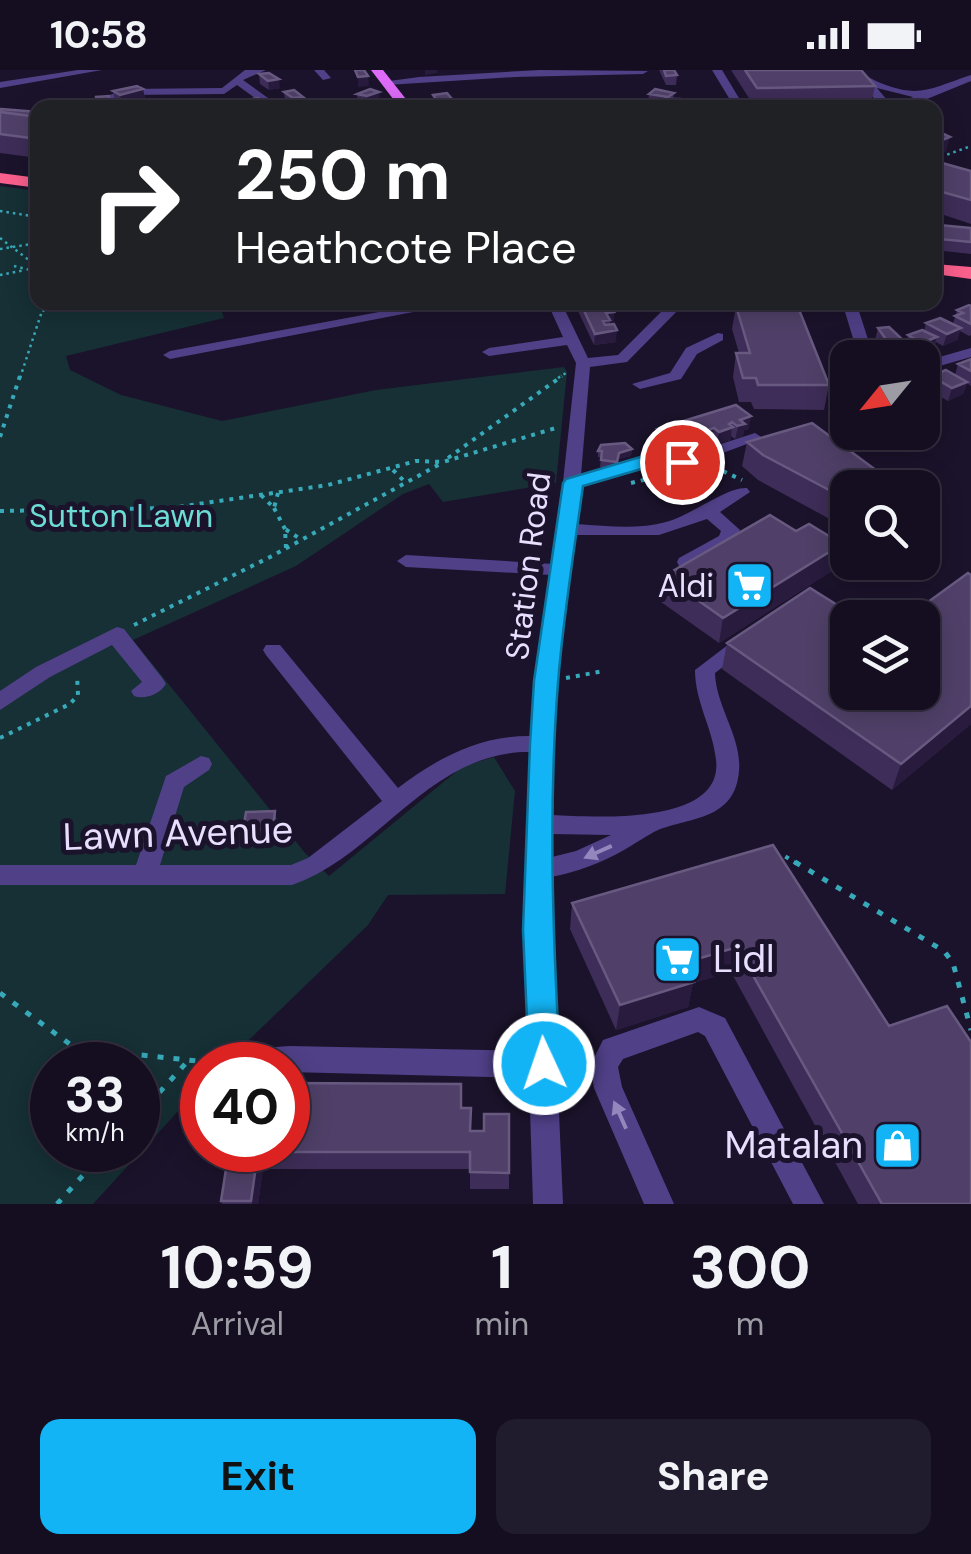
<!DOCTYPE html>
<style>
:root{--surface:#140e20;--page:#211c2d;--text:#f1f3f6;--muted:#9d9ca5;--line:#332e3e;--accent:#13b4f5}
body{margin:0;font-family:"DM Sans",sans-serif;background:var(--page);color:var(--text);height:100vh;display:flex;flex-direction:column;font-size:38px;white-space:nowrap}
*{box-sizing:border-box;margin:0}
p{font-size:32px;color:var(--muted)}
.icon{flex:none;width:55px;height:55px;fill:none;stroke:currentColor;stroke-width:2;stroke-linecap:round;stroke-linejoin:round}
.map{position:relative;height:1134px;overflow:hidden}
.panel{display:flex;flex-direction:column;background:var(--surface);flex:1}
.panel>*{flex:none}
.banner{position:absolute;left:30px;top:30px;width:912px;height:210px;border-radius:20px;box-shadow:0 5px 25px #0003,0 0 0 2px var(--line);background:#202124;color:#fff;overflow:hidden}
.needle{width:65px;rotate:240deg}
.buttons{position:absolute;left:830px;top:270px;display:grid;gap:20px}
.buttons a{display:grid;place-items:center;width:110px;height:110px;border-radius:20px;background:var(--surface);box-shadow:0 5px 25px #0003,0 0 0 2px var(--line);font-size:50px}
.speed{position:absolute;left:30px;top:972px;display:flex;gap:20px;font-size:50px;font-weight:700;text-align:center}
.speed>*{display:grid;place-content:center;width:130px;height:130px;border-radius:50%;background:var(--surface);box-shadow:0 5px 25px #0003,0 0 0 2px var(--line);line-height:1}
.speed small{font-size:25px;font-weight:400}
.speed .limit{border:15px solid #d22;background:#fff;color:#111}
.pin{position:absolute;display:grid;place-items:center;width:85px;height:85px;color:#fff;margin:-42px;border:5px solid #fff;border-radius:50%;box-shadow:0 2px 10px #0007}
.me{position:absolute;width:110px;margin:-55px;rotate:357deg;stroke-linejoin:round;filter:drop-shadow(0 0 8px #0008)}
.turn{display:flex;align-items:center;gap:35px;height:210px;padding:0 40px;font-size:45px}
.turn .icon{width:130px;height:130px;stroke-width:2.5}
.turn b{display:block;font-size:70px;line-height:85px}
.eta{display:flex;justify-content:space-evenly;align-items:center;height:170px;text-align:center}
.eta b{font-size:60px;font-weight:700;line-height:70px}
.button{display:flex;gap:20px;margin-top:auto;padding:20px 40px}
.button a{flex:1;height:115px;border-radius:20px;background:var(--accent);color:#111;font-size:40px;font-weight:700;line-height:115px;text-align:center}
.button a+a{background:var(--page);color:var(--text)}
.status{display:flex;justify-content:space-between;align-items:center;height:70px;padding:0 50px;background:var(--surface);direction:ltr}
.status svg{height:28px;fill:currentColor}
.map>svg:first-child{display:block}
</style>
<div class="status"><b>10:58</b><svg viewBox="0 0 49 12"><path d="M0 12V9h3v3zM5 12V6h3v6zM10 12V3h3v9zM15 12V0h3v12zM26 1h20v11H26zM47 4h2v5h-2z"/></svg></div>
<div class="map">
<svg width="971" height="1134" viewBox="0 0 971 1134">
<rect width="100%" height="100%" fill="#1b132b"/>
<path fill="#163035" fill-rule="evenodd" d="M0 116 37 121 38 232 242 233 220 237 224 248 66 286 70 300 121 325 222 351 376 320 564 297 567 302 556 413 443 432 429 414 403 424 296 496 133 570 305 783 329 806 463 696 494 687 515 721 505 824 388 825 368 855 223 995H202V1015L93 1134H0ZM52 995H138V1080H52Z"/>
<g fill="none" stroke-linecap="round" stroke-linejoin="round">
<path stroke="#37a9b9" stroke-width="2.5" stroke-dasharray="2.5 4" stroke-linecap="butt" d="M935 89 971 76
M0 141 38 147
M0 168 38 197
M0 179 38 173
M14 196 38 202
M0 205 25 200
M51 232 42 241 73 232
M20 308 42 241
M558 308 566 303"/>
<path stroke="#37a9b9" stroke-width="4" stroke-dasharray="4 6" stroke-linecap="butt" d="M0 367 20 306
M448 388 562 306
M714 397 742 410
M393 400 406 413
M631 413 656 407
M261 425 274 438 278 423
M274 438 285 459
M0 441 171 438 328 415 416 391 443 392 559 357
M286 478 285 459 302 470
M134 555 272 486 440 394
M566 608 604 601
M0 668 70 634 78 625 77 605
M776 787 783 785 799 795"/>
<path stroke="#37a9b9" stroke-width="5" stroke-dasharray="6 10" stroke-linecap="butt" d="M795 792 944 881 953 893 971 960
M0 923 75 978 216 993
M138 1046 187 992
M57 1134 106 1080"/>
<path fill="#504088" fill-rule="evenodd" d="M78 0H102L0 18V12Z
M245 0H266L243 10 282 38H269L237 15 224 24 128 25 90 38H73L127 19 222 18Z
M314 0H324L331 8 323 10Z
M540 0 648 1 643 4 515 7 387 15 382 12 419 7Z
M712 0H722L745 38H735Z
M846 0C860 0 865 6 876 11 919 30 931 18 971 5V11L905 38H889L913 27 877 18 887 30 881 38H870L876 30 866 20 869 15Z
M433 232H465L170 289 163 285 170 281Z
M547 232H561L588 288 618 285 671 232H686L627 292 590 297 581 405 647 386 681 387 755 363 763 368 688 396H648L580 416 577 454C606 456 638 460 666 452 690 446 728 416 747 418L750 422 720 442 740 460 733 473 686 498 679 496 677 492 679 488 719 466 721 461 707 449 659 465H576L556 611 552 745C594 747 724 756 716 690 713 659 695 632 695 600L737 568H751L754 573 715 603C716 637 742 667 739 701 735 750 691 747 658 760 647 765 635 774 624 780 601 793 577 802 551 807V860L563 1134H533L529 1008 288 1002V995L223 993 227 984 237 980 289 976 529 981 525 860 531 682C430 680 379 785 292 815H0V795H136L166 706 201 686 209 688 212 694 209 700 184 717 160 795H291L308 788 382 731 266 585 263 580 266 575H280L398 718C437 688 481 665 532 666L536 611 552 505 406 497 397 491 406 485 554 494 576 293 567 275 489 286 482 282 489 278 563 267ZM552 764 611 765 576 781 552 787Z
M842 232H856L874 288H859Z
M718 263 723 264V270L697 284 681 309 640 319 632 314 670 303 686 278Z
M971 278V287L922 301V292Z
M117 557 124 559 163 609 166 614C160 624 145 630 134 626L131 621 142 612 112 575 50 607 0 640V621L36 597Z
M699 937 725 948 824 1134H793L705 966 698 962 623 989 618 997 622 1017 674 1134H644L594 1018 590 996 603 970Z"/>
<path fill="#de6bf8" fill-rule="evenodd" d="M371 0H383L413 38H400Z"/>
<path fill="#f85f8c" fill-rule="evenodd" d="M0 103 38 108V118L0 113Z
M935 194 971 197V209L935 204Z"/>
</g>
<path fill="#3e2d58" d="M659 0H674L677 5 676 15H666Z
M731 0H861L875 16 871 34 754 36Z
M259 4 280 18 269 20 260 14Z
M143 19 145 29 122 34 115 31 113 21Z
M284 22 304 36 294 38 285 31Z
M674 23 673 29 684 38H665L648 33 649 24Z
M357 24 380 31 367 36 358 33Z
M0 42H38V88L0 83Z
M935 91 971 101V154L935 142Z
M935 149 939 155 971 158V184L935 180Z
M579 232H607L614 242 613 254 616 272 594 275 578 241Z
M736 236 829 315 824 340 754 339 751 332H739L733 307 736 283H739L732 259Z
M971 236V265L969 266 960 261 957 270 943 276 936 272 933 279 919 285 905 277 908 265 924 261 926 253 953 254 957 240Z
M878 258 905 272 902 284 886 287 875 270Z
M971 289V316L967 313 963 324 948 331 927 319 931 306 955 305 958 294Z
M736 335 749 359 744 360 743 366 735 369 731 366V370L717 374 712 370 710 376 701 379 697 375 695 376 694 381 686 383 682 380 673 387 656 372 657 359Z
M869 362H907L870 366Z
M747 372 848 418V459L758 410 742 396Z
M632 379 631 386 618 389 617 398 600 397 601 388 598 387V381Z
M796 461 842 474 835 499 719 573 661 532 664 506Z
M971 505V654L892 720 722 599 727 573 848 622Z
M275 741 276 748 274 765 245 766 243 760Z
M773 775 971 1134H858L731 902 693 913 688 937 616 960 570 859 572 833Z
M462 1038 471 1061 509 1103V1119H470V1099H263L258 1134H222L221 1131 229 1080Z"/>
<path fill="#281b3e" d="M425 0H437V3L425 5Z
M368 6 369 16 358 17V7Z
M279 9 280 18 269 20 268 11Z
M143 19 145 29 122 34 120 25Z
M379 22 380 31 367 36V26Z
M109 26 111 38H97L96 33Z
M303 27 304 36 294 38 293 28Z
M452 29V38H437V31Z
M950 67 946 82 935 86V73Z
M614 242 613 254H610V250L606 243Z
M961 258 957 270 943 276 947 264Z
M617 260 616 272 594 275 595 264Z
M937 267 933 279 919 285 922 273Z
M905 272 902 284 886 287 890 275Z
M967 312 963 324 948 331 952 318Z
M751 346 749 359 744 360 743 366 735 369 740 350Z
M732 352 731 370 717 374 719 362Z
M714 358 710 376 701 379 703 366 708 360Z
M699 363 697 375 695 376 694 381 686 383 688 371 692 365Z
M684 367 682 380 673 387 674 375Z
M632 379 631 386 618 389 619 383Z
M842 474 835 499 719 573 723 548Z
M971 636V654L892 720 901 694Z
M737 877 731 902 693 913 688 937 616 960 620 935 684 893Z
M258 1082 263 1099 258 1134H252L251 1131Z"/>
<path fill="#504069" stroke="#685981" stroke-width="2.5" d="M355 0H364L368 6 358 7Z
M664 0H674L677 5 666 6Z
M745 0H861L875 16 757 18Z
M269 3 279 9 268 11 259 4Z
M137 16 143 19 120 25 113 21Z
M370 19 379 22 367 26 357 24Z
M655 19 674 23 668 27 649 24Z
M294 20 303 27 293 28 284 22Z
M447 23 452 29 437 31 433 25Z
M109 26V32L96 33V27Z
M258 28 265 35 254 37 247 30Z
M666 29H680L684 36 669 37Z
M1 39 38 42V47L1 42Z
M0 42 38 47V69L0 64Z
M935 60 950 67 935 73Z
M935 91 971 101V130L935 120Z
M935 149H939L941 164 935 163Z
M939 155 971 158V172L939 169 941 164Z
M580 232H607L614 242 606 243 610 250 603 251 605 255 614 254 617 260 595 264Z
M969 235 971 236V254L955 246 963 243 957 240Z
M736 236 798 237 829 315H758L756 308H743L736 283H750Z
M940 248 961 258 947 264 926 253Z
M889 257 905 272 890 275 878 258Z
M922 260 937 267 922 273 908 265Z
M971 289V301L958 294Z
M946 300 967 312 952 318 931 306Z
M736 335 751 346 740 350 745 354 737 356 732 352 729 354 733 357 719 362 714 358 708 360 712 364 703 366 699 363 692 365 696 368 688 371 684 367 674 375 657 359Z
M812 353 899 417 848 418V430L763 385 747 372Z
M625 373 632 379 619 383 617 392 601 390 602 381H598L601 375Z
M770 445 796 461 809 454 842 474 723 548 664 506Z
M968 503 971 505V636L901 694 727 573 810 518 858 548H848V622H922V548H906Z
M275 741 273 759 243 760 246 742Z
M773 775 889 956 947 936 971 972V1134H882L737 877 684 893 694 912 620 935 572 833Z
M288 1013 461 1014V1038H471L470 1061H484V1044H509V1103L470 1102V1082H258L251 1131H221L229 1080H288Z"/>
<defs><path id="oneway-solid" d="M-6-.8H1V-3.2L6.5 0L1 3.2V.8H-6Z" transform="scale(2.5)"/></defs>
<g fill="#9487bd">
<use href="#oneway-solid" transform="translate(598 782) rotate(156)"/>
<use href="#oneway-solid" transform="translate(620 1045) rotate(-114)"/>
</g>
<path fill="#13b4f5" stroke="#0c759f" stroke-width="2.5" d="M647 385 682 386 692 392 682 398 648 397 583 416C574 482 563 548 558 613 548 740 553 868 560 994L556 1005 544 1010 533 1005 529 994 523 860 530 674 534 611 563 413 566 409Z"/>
<defs>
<symbol id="supermarket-square" viewBox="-11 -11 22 22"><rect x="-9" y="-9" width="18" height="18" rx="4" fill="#13b4f5" stroke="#1b132b"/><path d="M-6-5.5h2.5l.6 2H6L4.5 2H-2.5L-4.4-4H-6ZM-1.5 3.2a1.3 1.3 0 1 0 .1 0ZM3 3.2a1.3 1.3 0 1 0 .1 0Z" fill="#fff"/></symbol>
<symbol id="shop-square" viewBox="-11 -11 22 22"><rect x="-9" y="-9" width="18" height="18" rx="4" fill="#13b4f5" stroke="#1b132b"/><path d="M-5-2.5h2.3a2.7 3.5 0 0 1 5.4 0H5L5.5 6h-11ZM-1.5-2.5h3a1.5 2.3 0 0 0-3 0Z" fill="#fff"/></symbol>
</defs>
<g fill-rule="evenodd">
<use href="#supermarket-square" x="722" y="488" width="55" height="55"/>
<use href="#supermarket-square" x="650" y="862" width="55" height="55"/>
<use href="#shop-square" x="870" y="1048" width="55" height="55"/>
</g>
<g text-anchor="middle" stroke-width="10" stroke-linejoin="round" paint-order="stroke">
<g font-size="32" fill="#6cdcd5" stroke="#1b132b">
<text x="121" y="457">Sutton Lawn</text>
</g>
<g font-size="32" fill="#e8defe" stroke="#1b132b">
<text transform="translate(528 496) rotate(-83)" y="11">Station Road</text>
</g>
<g font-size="32" fill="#e8defe" stroke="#1b132b" text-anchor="end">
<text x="714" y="527">Aldi</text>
</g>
<g font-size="38" fill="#e8defe" stroke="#1b132b">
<text transform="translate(178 763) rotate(-2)" y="13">Lawn Avenue</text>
</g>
<g font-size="38" fill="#e8defe" stroke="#1b132b" text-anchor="start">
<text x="713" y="902">Lidl</text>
<text x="863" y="1088" text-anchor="end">Matalan</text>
</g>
</g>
</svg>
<div class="buttons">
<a><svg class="needle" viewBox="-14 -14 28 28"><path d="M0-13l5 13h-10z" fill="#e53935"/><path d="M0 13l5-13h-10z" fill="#9d9ca5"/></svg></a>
<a><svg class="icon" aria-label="search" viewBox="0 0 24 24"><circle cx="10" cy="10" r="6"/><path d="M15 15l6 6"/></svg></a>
<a><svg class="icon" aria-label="layers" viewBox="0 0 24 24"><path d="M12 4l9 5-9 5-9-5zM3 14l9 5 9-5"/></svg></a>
</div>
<div class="speed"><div>33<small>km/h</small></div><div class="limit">40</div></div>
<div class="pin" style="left:682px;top:392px;background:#d93025"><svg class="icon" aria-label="arrive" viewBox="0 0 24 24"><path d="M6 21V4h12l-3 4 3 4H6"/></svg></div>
<svg class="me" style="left:544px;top:994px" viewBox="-20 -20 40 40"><circle r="17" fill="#13b4f5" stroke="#fff" stroke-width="3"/><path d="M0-11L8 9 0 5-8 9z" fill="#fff"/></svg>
<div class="banner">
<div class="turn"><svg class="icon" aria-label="right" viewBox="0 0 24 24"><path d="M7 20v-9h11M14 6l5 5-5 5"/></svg><div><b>250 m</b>Heathcote Place</div></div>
</div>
</div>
<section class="panel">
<div class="eta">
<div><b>10:59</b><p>Arrival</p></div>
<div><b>1</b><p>min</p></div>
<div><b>300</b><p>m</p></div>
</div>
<div class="button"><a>Exit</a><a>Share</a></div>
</section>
